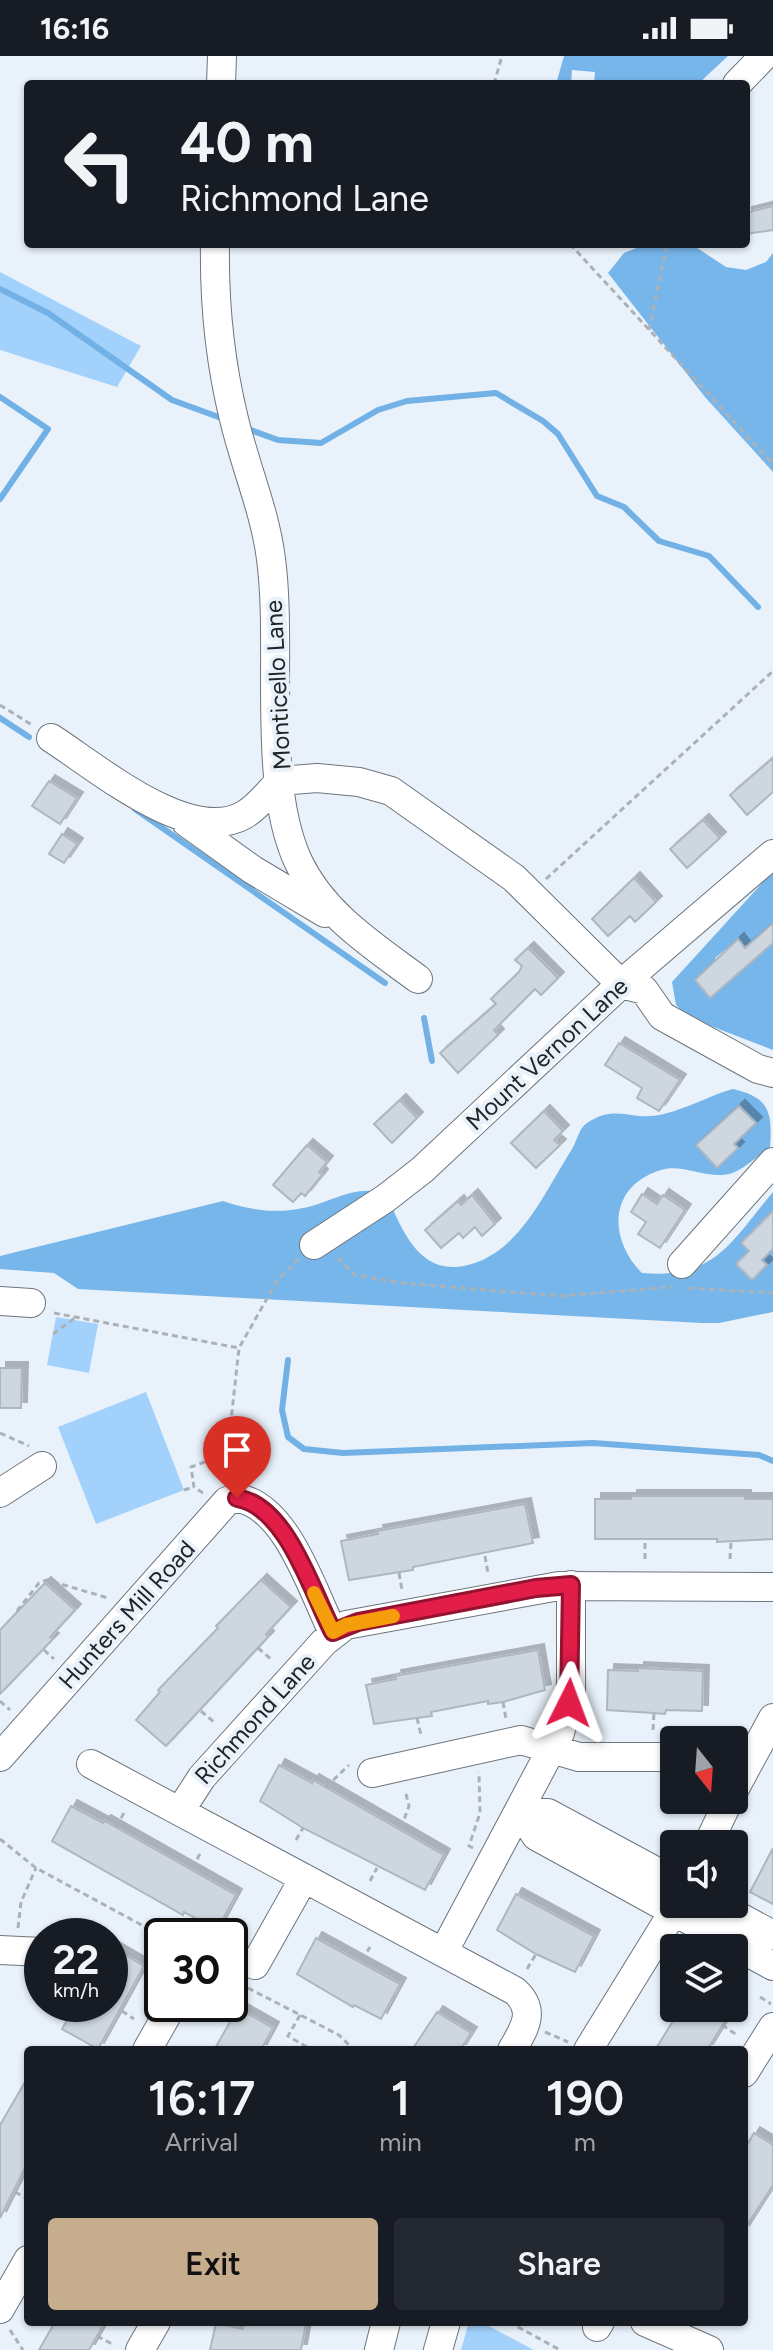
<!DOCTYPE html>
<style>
:root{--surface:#171b24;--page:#242831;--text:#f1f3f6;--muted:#9ea1a6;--accent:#c5ad8e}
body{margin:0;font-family:Figtree,sans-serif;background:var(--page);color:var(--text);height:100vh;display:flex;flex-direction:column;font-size:30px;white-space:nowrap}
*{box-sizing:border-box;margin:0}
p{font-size:26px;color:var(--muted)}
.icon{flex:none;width:44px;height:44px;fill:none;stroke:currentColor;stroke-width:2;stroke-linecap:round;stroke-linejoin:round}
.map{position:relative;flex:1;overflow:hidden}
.sheet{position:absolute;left:24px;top:1990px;width:724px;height:280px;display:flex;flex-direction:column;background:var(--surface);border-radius:8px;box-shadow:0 2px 6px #0004}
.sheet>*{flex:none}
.hud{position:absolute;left:24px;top:24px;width:726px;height:168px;border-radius:8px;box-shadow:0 2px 6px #0004;background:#171b24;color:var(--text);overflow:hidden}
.needle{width:52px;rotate:163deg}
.buttons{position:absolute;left:660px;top:1670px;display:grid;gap:16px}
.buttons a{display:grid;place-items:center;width:88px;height:88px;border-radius:8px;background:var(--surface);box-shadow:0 2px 6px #0004;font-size:40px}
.speed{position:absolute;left:24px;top:1862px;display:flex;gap:16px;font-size:40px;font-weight:700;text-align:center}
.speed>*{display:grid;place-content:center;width:104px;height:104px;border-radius:50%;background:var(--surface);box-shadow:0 2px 6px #0004;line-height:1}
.speed small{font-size:20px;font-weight:400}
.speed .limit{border:4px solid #111;border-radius:12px;background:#fff;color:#111}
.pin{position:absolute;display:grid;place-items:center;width:68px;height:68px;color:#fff;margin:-82px -34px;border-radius:50% 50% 50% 0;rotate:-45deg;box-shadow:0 0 8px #0007}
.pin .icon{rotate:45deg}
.me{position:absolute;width:88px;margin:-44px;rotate:3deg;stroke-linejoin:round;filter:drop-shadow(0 0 6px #0008)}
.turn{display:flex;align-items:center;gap:28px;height:168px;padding:0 24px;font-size:36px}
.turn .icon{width:104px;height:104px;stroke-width:2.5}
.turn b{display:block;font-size:56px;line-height:68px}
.eta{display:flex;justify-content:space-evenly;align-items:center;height:136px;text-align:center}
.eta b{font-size:48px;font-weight:600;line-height:56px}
.primary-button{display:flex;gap:16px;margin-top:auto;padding:16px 24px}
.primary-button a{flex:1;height:92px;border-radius:8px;background:var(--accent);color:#111;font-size:32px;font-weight:600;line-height:92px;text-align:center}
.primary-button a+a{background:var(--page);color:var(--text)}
.status{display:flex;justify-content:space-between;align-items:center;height:56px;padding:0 40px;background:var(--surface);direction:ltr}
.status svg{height:22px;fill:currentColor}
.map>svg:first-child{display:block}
</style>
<div class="status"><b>16:16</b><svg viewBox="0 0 49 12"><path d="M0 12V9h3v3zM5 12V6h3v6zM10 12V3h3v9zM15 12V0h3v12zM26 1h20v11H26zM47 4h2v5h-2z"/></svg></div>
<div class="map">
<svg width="773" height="2294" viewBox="0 0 773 2294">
<defs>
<filter id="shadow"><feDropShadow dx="6" dy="-6" stdDeviation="0" flood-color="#0004"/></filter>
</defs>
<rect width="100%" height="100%" fill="#e9f2fb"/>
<path fill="#a2d2fc" d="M0 216 141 290 117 331 0 294Z
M56 1261 98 1268 89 1317 47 1309Z
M146 1336 184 1434 96 1468 58 1371Z
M469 2266H481L534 2294H461Z"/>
<path fill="#77b6eb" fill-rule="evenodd" d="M564 0H728L698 28H594L595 16 572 14 571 28H556Z
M646 188H691L726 211 746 214 766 206 773 197V416L705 341 608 217 624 197Z
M773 815V867L763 876 773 888V994L690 962 676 949 672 926ZM737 884 754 903 710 942 695 924 718 907 715 902Z
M733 1033C767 1041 773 1053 770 1091 757 1100 744 1114 729 1118 707 1123 681 1107 661 1114 608 1130 608 1183 642 1217 715 1223 730 1187 773 1136V1155L742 1187 749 1195 737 1208 762 1204 773 1193V1256L719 1267H702L78 1233 54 1217 0 1213V1200L223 1145C250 1154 275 1158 303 1152 333 1146 356 1127 386 1138 401 1171 418 1219 464 1210 519 1199 544 1137 572 1093 577 1085 579 1072 587 1067 606 1054 619 1057 639 1060 671 1063 703 1041 733 1033ZM717 1070 734 1088 717 1111 696 1089Z"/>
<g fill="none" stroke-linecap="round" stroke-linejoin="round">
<path stroke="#71b1e5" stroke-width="6" d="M0 233 48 257 172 344 224 363
M0 341 48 373 0 443
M245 372 278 384 321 387 378 354 407 345 496 337 543 365 558 378 597 440 624 451 659 485 709 500 758 551
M0 662 29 681
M135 753 385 927
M424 962 432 1005
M288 1304 282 1354 288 1381 304 1393 343 1397 593 1387 759 1399 773 1405"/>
</g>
<path fill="#ced7e0" stroke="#aeb7bf" stroke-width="2" filter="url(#shadow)" d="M773 150V174L746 178V157Z
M773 702V736L747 759 730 739Z
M49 725 77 742 60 768 32 750Z
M703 764 720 782 687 812 670 793Z
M62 778 77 788 64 807 49 798Z
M634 822 656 846 635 866 630 860 608 880 592 863Z
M773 867V887L710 942 695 924 738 883 745 892Z
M528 892 558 922 541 939 535 933 494 974 498 979 458 1017 440 997 496 948 491 943 519 916 522 910 515 904Z
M619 987 680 1024 659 1055 637 1042 642 1032 605 1009Z
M400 1044 417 1062 392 1087 374 1068Z
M739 1050 756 1067 734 1088 738 1092 717 1112 696 1089Z
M544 1055 563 1075 554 1084 560 1089 536 1112 511 1087Z
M307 1089 327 1106 319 1116 322 1119 305 1140 301 1137 293 1146 273 1129Z
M642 1138 657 1148 663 1139 685 1154 660 1192 638 1178 646 1166 631 1156Z
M472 1139 495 1168 482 1180 475 1171 463 1182 459 1177 441 1192 425 1174 458 1145 461 1149Z
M773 1155V1193L762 1204 767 1209 752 1224 736 1208 749 1195 741 1187Z
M0 1312H22L21 1352H0Z
M631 1440H745V1443H773V1483L717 1486V1483H595V1443H631Z
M525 1448 533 1487 413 1511V1514L349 1524 341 1485 378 1478 377 1475Z
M261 1524 291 1551 266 1578 268 1581 166 1690 136 1664 160 1636 158 1634 218 1572 216 1570Z
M45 1527 75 1554 50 1581 53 1583 0 1638V1574Z
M538 1594 545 1634 503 1646 488 1648V1645L431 1656 432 1660 374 1668 366 1629 396 1623 395 1620Z
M638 1612 703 1615 702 1655 666 1654 665 1658 654 1657 607 1654 608 1614 638 1615Z
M279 1709 312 1727 313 1724 444 1799 425 1834 303 1772 260 1745Z
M71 1750 103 1767 105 1765 236 1839 217 1874 184 1856 183 1859 52 1785Z
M773 1792V1848L750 1836Z
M516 1838 594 1880 575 1916 536 1898 497 1874Z
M316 1882 400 1928 381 1963 354 1949 353 1951 297 1918Z
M110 1890 144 1910 98 1993 62 1973 76 1948H110Z
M238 1952 273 1972 261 1994H214Z
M681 1952H721L730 1957 707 1994H655Z
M437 1956 471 1977 460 1994H412Z
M28 2021V2106L0 2162V2069Z
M754 2077 773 2089V2129L744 2174V2094Z
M55 2266H105L89 2294H39Z
M244 2266H306L301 2294H210L216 2267 243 2273Z"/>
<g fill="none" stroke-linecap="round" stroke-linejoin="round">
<defs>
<path id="minor" d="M221 28 222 0
M737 28 764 0
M215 188C214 247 220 306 234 363 245 410 265 455 271 503 283 593 261 724 298 805 323 858 372 889 418 923
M51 682C98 712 189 790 244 759 258 751 269 736 280 725
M280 725 317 722 359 726 391 735 514 822 621 928 644 934 662 960 758 1013 773 1017
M186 766 253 814 325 857
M314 1189 386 1142 422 1114 621 928 773 798
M682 1208 773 1106
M0 1245 31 1247
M0 1437 42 1410
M0 1701 227 1445 237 1442C287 1449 313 1537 333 1576
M91 1708 515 1935C537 1955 524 1973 512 1994
M372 1717 521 1684 579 1701H674
M734 1734 773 1662
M180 1755 202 1721 324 1586 346 1569 559 1530 773 1531
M520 1756 536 1780 773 1910
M520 1756 548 1757 674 1825
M708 1788 729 1744
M716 1848 773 1879
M0 1894 42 1896
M444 1895 560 1677 571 1634V1529
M255 1909 304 1822
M147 1994 173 1948
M588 1994 678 1848
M744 2017 773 1971
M0 2253 28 2204
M645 2266 709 2294
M597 2271 600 2266
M140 2294 156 2266
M379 2294 386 2266
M438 2294 446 2266"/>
</defs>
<use href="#minor" stroke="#6d757d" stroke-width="30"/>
<path stroke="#aab2b9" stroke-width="3" stroke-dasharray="6 4" stroke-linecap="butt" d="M494 28 502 0
M570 188 773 408
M649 274 667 188
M0 649 32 669
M546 823 773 615
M338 1202 355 1219 402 1227 559 1240 673 1231
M689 1232 773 1237
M54 1257 239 1292
M53 1278 76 1261
M0 1377 29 1390
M225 1419 239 1292 278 1223 299 1203
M184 1434 194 1431
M203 1437 194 1431 191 1411 210 1404 227 1405
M485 1500 488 1517
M645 1503V1486
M730 1503 731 1486
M399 1517 402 1534
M17 1555 39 1527 47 1524 108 1542
M258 1592 272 1604
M44 1594 54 1603
M0 1645 10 1654
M503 1646 506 1663
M201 1655 215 1667
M417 1662 421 1679
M653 1674 654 1657
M694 1674 695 1684
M326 1731 349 1709
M116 1771 124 1757
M401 1772 409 1750 405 1734
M0 1783 36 1812 162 1880
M296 1784 303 1772
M473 1792 469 1790 480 1757 479 1716
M192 1812 200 1798
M370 1825 377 1812
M18 1872 21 1846 36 1812
M362 1904 370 1891
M527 1913 536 1898
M230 1921 238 1926
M248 1932 339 1979 354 1994
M760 1941 771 1948
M122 1955 134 1963
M300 1959 288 1980 312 1994
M722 1969 737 1979
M545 1976 568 1986
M15 2136 28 2143
M509 2266 560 2294
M10 2274 23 2294
M97 2280 114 2289"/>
<use href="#minor" stroke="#fff" stroke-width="28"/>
</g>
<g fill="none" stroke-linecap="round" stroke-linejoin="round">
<defs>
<path id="route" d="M237 1442C287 1450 312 1536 333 1576L358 1566 536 1532 571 1529 569 1647"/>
</defs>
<use href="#route" stroke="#92132f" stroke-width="20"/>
<use href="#route" stroke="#e11d48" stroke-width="14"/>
<path stroke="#f59e0b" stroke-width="14" d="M314 1537 333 1576 346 1569 393 1560"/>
</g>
<g text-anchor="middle" stroke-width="8" stroke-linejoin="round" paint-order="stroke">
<g font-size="24" fill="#212528" stroke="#e9f2fb">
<text transform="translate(278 629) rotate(-93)" y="8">Monticello Lane</text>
<text transform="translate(547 998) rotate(-43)" y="8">Mount Vernon Lane</text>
<text transform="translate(127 1559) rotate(-48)" y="8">Hunters Mill Road</text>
<text transform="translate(255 1663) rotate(-48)" y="8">Richmond Lane</text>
</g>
</g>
</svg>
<div class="buttons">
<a><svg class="needle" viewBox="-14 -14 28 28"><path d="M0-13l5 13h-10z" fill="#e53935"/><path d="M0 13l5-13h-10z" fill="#9ea1a6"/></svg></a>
<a><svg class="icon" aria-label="sound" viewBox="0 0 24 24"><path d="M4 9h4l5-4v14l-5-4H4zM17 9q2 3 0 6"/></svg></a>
<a><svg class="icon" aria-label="layers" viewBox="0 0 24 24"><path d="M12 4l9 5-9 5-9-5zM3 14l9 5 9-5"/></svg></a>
</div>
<div class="speed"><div>22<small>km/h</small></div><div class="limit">30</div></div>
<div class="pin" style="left:237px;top:1442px;background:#d93025"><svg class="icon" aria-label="arrive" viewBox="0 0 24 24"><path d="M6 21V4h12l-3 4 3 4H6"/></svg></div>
<svg class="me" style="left:569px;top:1647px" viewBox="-20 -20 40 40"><path d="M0-17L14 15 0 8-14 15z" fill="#e11d48" stroke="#fff" stroke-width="4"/></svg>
<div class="hud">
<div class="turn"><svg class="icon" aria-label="left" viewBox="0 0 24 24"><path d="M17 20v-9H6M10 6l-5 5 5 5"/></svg><div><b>40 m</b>Richmond Lane</div></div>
</div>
<section class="sheet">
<div class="eta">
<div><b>16:17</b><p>Arrival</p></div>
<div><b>1</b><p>min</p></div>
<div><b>190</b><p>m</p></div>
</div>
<div class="primary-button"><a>Exit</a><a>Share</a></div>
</section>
</div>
